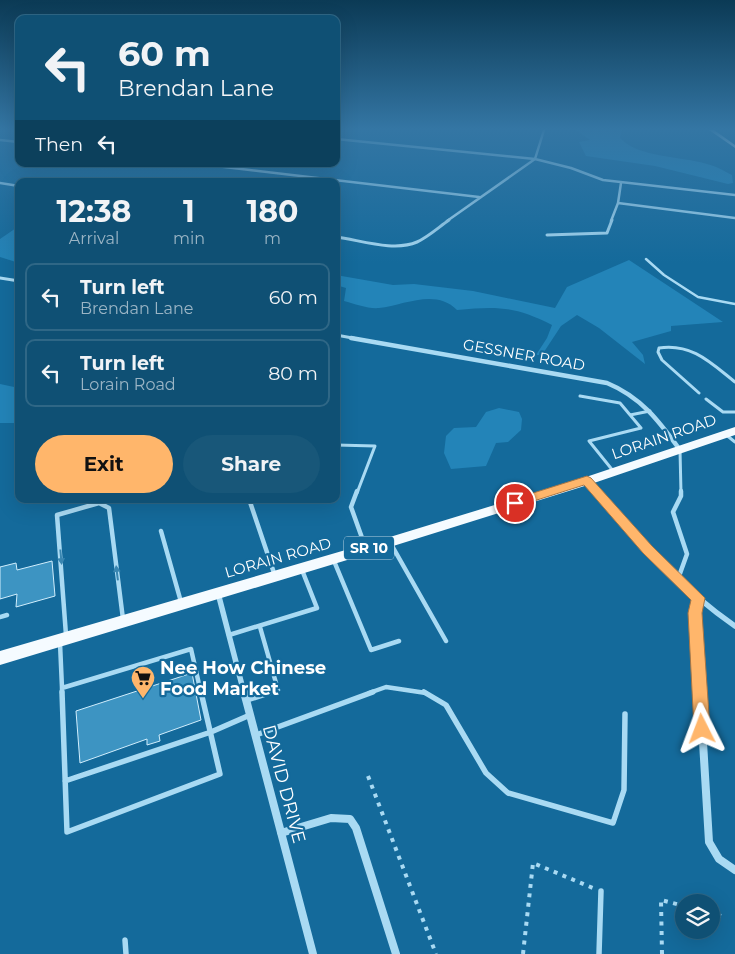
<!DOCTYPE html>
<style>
:root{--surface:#0f5074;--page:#185779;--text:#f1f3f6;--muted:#9bb5c5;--line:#2f6786;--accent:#ffb66b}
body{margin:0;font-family:Montserrat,sans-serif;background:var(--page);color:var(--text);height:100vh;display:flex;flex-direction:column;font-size:19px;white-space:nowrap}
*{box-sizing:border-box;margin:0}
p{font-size:16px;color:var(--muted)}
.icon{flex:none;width:28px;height:28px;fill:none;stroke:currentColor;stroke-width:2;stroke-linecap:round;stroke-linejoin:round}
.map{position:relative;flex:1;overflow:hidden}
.drawer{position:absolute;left:15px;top:178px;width:325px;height:325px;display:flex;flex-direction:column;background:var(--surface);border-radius:10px;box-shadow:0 5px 20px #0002,0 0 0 1px var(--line)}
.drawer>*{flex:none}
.banner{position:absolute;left:15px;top:15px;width:325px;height:152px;border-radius:10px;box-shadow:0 5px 20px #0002,0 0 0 1px var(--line);background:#0f5074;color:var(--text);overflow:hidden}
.fabs{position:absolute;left:675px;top:894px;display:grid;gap:10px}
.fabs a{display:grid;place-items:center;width:45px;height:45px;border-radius:50%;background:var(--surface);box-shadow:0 5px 20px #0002,0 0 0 1px var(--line);font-size:25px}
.pin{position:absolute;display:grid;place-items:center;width:42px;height:42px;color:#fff;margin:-21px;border:2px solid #fff;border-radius:50%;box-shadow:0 1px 5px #0007}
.me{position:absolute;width:55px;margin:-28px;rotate:357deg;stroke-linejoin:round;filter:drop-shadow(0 0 4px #0008)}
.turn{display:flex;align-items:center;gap:18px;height:105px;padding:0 20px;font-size:22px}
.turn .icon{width:65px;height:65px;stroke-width:2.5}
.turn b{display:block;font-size:35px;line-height:42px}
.then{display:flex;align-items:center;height:48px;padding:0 20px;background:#0003;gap:10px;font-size:19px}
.eta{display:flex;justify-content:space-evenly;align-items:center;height:85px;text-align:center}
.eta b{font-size:30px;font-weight:700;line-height:35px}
.cta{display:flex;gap:10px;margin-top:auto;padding:10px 20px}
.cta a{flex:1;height:58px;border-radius:30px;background:var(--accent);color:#111;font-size:20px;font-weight:700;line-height:58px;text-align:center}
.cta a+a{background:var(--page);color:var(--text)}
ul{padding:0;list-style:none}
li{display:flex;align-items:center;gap:15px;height:68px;margin:0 10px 8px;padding:0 10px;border:2px solid var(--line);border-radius:10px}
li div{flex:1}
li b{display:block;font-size:19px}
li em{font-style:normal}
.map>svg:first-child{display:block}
</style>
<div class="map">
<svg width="735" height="954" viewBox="0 0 735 954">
<rect width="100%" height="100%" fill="#146a9b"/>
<path fill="#2384b8" d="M576 130H622L620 138C639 158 681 156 707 164 716 166 724 171 732 175L733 183 728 184 655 166 586 156 579 142 590 140Z
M19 226V263L0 257V239Z
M629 260 723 322 671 326V331L632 342 643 355 645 364 599 328 577 315 561 326 542 355H536L547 338 552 325C515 306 497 306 457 310 436 288 404 305 379 308 368 309 355 304 344 301L346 288 336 285V275L393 285 414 284 473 291 555 308 567 287Z
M0 384 19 388V437H15L16 423H0Z
M499 408 519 412 522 419 521 430 508 442 496 443 486 466 451 469 444 453 446 436 454 428 476 427 486 412Z"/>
<path fill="#3d94c2" stroke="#d1eefd" d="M52 561 55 596 16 607 17 594 0 599V567L16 563 17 570Z
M192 673 201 720 159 735 160 741 147 745V739L80 763 76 711Z"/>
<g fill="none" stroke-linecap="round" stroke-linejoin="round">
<path stroke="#a9daf3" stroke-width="4" stroke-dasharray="4 5.5" stroke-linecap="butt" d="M368 776 436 954
M711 913 721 916
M523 954 533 863 593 888
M662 954 661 900 684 906"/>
<path stroke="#a9daf3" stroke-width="2.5" d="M646 259 664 275 698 297 735 304"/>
<path stroke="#a9daf3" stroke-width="3" d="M699 393 662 360 658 352 659 348C692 343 711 363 735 382
M580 396 620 403 641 428 589 441 614 472
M706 399 723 412H735
M630 415 650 411
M725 434 735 442
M336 445 375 446 357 493
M680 450 681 493"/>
<path stroke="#a9daf3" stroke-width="4.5" d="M357 491 351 507 366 549
M249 499 275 576
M161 531 181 602
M391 544 446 641
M334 561 371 650 399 641
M678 579 687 554 673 512 681 496V491
M0 617 7 615
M260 627 278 690 268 693
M66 635 57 515 99 503 109 508 123 619
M229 635 317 608 302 570
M60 643 62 688
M62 688V693
M62 688 191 649 201 693
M369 693 386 687 426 693"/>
<path stroke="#a9daf3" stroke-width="5.5" d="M62 692 67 832 220 774 201 692
M424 692 446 705 486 773 508 793 613 823 624 790 625 714
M247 700 272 692
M256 735 373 692
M65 781 211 732 250 715
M125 940 126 954
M599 954 601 891"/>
<path stroke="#a9daf3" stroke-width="2.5" d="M336 139 535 159 571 168 603 180 735 195
M0 140 19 142
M199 164 479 197
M0 183 19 186
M618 203 735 218
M447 221 535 159 544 130
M611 221 618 203 621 183"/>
<path stroke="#a9daf3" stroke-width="3" d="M547 235 607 233 612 220
M336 237C360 240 394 252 417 242 428 237 439 227 449 220
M0 278 19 281
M336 335 358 339"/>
<path stroke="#a9daf3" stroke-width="4.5" d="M351 338 607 383C641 397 659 421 680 450
M587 481 597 493"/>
<path stroke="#a9daf3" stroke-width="5.5" d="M596 491C639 541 681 589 735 626
M218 593 244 693
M698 598 695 613 700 693"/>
<path stroke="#a9daf3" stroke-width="8" d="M244 692 313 954
M700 692 709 842 719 859 735 870
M281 833 331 818 350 819 356 828 396 954"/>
<path fill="#d8effd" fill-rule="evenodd" d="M709 130H714L735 145V148Z"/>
<path fill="#f5fbff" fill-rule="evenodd" d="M735 427V435L591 484 390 547 0 665V651L390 537 583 478Z"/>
</g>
<defs><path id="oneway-solid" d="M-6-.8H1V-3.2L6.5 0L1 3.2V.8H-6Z" transform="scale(1.25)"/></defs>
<g fill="#3986b1">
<use href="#oneway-solid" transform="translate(61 557) rotate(85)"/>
<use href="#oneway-solid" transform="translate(117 573) rotate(-97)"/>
</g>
<linearGradient id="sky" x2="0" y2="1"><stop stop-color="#0b3a55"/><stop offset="0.49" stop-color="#3476a4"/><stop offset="1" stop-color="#3476a4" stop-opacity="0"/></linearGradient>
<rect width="735" height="263" fill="url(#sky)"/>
<path fill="#ffb66b" stroke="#a67646" d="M587 476 591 478 652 546 705 598 702 613 710 729 708 735 702 737 697 735 694 729 688 613 691 600 643 553 584 485 515 507 509 503 511 500Z"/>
<defs>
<symbol id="supermarket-pin" viewBox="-11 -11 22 30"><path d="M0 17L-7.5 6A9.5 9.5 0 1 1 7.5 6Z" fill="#ffb66b" stroke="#146a9b"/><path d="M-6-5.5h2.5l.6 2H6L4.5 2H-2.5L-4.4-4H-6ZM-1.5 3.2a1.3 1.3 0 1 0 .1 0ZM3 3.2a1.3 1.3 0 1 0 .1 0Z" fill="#111"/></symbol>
</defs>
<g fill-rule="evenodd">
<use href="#supermarket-pin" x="129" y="664" width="28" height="38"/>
</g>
<g text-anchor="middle" stroke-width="4.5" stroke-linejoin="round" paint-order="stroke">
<rect fill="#146a9b" stroke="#b8d2e1" stroke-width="1" x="344" y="536.5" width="50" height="23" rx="4"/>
<g font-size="14" font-weight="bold" fill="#fff">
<text x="369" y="553">SR 10</text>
</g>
<g font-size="15" fill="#fff" stroke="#146a9b">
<text transform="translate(524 355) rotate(10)" y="5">GESSNER ROAD</text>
<text transform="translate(664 437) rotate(-19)" y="5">LORAIN ROAD</text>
<text transform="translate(278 558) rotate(-16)" y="5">LORAIN ROAD</text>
</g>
<g font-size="18" font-weight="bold" fill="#fff" stroke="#146a9b" text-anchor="start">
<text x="160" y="674">Nee How Chinese<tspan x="160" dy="21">Food Market</tspan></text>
</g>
<g font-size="18" fill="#fff" stroke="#146a9b">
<text transform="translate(284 784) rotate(75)" y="6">DAVID DRIVE</text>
</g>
</g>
</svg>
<div class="fabs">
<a><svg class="icon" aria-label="layers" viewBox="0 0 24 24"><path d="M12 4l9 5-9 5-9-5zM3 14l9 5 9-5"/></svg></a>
</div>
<div class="pin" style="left:515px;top:503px;background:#d93025"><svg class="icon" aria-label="arrive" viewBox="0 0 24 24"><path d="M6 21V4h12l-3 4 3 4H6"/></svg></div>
<svg class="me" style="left:702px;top:729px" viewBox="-20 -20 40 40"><path d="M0-17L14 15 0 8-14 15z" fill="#ffb66b" stroke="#fff" stroke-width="4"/></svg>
<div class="banner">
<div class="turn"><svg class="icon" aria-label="left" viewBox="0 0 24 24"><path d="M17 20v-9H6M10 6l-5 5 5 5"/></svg><div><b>60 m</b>Brendan Lane</div></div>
<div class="then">Then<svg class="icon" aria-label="left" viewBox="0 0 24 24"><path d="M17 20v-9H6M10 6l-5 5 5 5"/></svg></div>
</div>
<section class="drawer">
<div class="eta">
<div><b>12:38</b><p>Arrival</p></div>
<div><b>1</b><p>min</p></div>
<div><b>180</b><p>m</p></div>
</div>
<ul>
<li><svg class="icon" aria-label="left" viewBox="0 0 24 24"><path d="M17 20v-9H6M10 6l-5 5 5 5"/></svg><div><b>Turn left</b><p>Brendan Lane</p></div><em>60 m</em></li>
<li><svg class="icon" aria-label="left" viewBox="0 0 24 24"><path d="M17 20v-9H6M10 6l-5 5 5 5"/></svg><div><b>Turn left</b><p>Lorain Road</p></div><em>80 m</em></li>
</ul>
<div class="cta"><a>Exit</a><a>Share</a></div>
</section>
</div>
